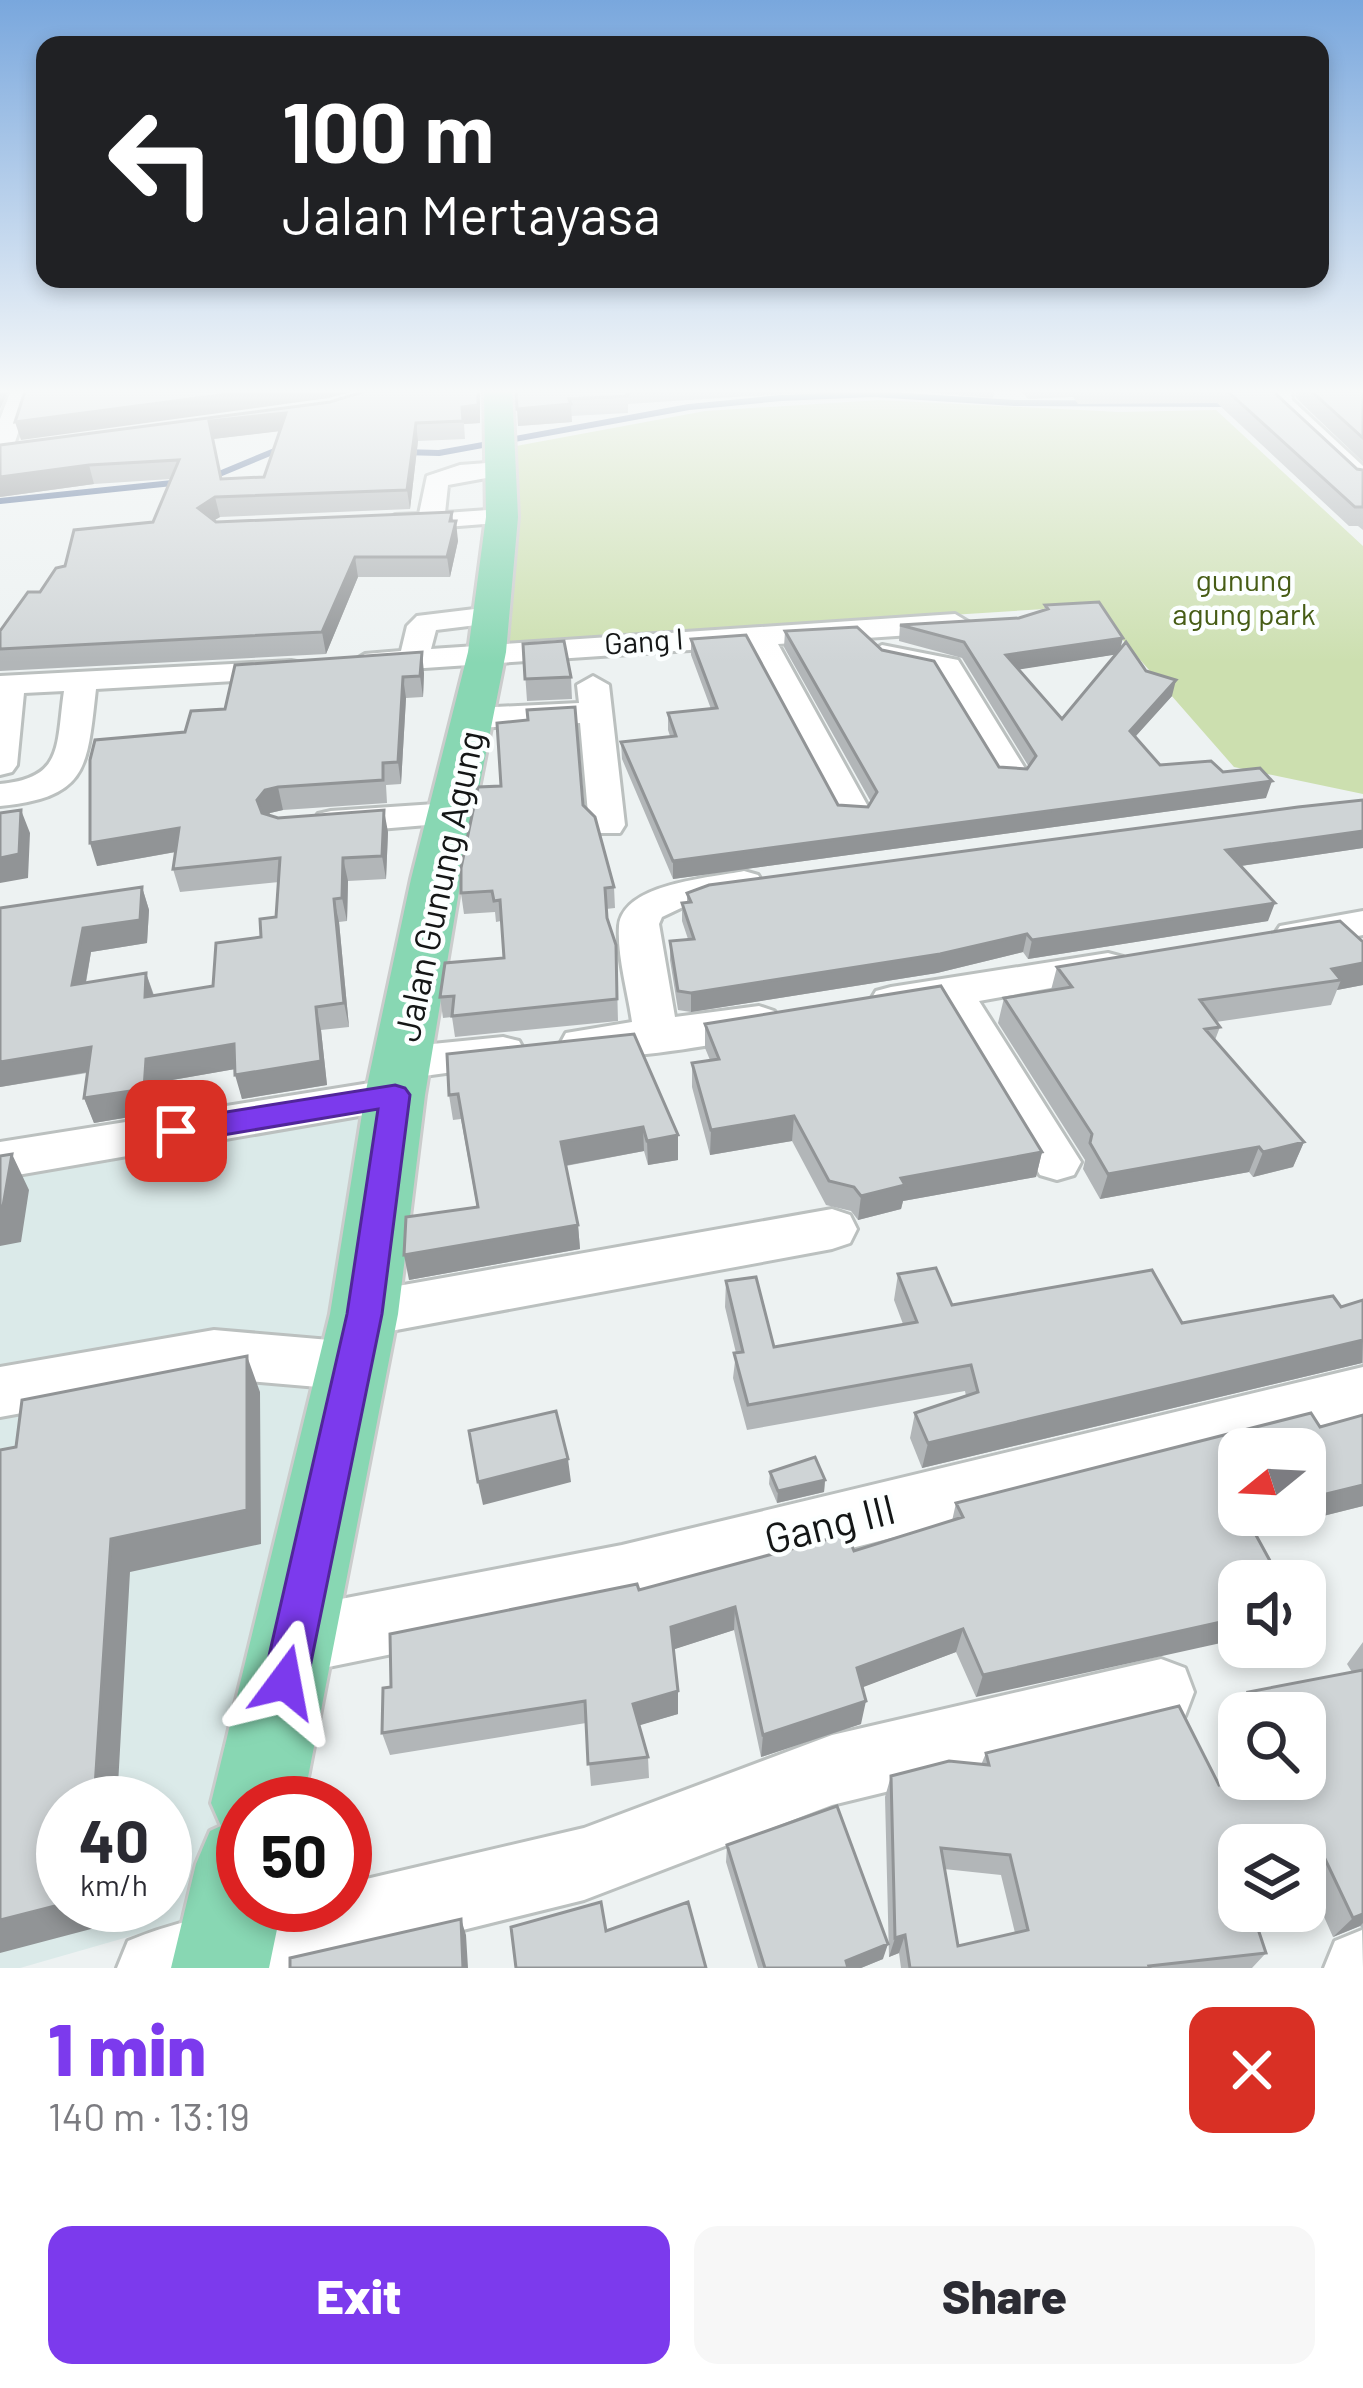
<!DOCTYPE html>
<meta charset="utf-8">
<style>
:root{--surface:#fff;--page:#f7f7f7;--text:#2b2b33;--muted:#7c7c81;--accent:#7c3aed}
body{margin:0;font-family:Barlow,sans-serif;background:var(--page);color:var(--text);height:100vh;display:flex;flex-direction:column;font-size:45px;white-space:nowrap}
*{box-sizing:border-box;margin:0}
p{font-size:39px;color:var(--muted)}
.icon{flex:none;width:66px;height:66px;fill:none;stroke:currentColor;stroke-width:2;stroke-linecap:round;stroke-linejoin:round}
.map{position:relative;height:1968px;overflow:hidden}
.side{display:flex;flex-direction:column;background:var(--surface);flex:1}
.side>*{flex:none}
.banner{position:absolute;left:36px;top:36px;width:1293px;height:252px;border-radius:24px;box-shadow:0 6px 18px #0003;background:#202124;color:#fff;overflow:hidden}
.needle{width:78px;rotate:252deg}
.controls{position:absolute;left:1218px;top:1428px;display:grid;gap:24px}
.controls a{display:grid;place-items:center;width:108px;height:108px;border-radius:24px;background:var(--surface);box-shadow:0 6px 18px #0003;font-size:60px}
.speed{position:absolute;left:36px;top:1776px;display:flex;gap:24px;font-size:60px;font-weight:700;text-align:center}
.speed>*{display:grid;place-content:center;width:156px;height:156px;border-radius:50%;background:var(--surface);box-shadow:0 6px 18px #0003;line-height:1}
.speed small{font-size:30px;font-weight:400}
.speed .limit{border:18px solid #d22;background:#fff;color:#111}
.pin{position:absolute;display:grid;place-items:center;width:102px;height:102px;color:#fff;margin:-51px;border-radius:24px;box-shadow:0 6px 18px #0006}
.me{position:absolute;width:132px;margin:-66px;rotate:13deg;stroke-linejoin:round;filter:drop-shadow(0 0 9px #0008)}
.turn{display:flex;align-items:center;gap:42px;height:252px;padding:0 48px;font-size:54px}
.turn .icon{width:156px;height:156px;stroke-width:2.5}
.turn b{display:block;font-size:84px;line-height:102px}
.round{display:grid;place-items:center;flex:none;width:126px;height:126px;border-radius:24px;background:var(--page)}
.head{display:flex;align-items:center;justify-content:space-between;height:204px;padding:0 48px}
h1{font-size:72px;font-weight:800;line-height:90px;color:var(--accent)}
.primary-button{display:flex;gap:24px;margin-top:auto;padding:24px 48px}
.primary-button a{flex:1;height:138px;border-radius:24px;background:var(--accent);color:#fff;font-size:48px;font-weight:800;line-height:138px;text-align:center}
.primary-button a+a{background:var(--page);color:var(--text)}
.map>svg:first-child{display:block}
</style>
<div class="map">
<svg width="1363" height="1968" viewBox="0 0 1363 1968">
<rect width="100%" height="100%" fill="#edf2f2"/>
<path fill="#dbeae9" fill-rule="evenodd" d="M372 1116 208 1914 20 1968H0V1179ZM63 1803H165V1905H63Z"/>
<path fill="#ccdfaf" d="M879 400 1119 412 1216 410 1363 546V794L1234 767 1093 606 508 643 516 446 705 411Z"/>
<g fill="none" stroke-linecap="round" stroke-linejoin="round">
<path stroke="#566e95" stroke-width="6" d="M402 452 439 453 689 407 781 398 873 394 1015 403 1230 404
M212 477 282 448
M0 501 182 482"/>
<defs>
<path id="minor" d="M12 388H33L12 451 0 458V419Z
M1271 388H1291L1292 400 1363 466V486L1354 484 1276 410 1268 398Z
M500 462 512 469 508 474 448 485 445 513 502 509 515 517 511 522 395 531 382 523 395 515 419 514 427 476 460 465Z
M491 607 501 610 506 616 501 622 436 630 431 649 955 614 970 623 955 632 778 644 871 812 866 820H840L835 812 749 646 365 672 350 663 365 654 401 651 407 626 417 616Z
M882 645 958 660 1029 775 1024 782H1000L936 674 871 660 867 654Z
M291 661 302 663 306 670 302 677 96 689C87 769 88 797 0 806V784C64 778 56 746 64 691L24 693 17 765 12 772 0 775V676Z
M593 676 609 685 625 825 620 833H594L589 825 580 723 475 728 459 718 475 708 579 703 577 685Z
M450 803 463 806 468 814 463 822 331 833 318 830 313 822 318 814 331 811Z
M744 871 758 875 763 883 758 891 683 907 662 917 659 924 675 1017 759 1006 774 1011 781 1021 774 1031C734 1043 603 1065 566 1055L560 1044 566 1033 632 1022C628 993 617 956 619 926 623 883 711 878 744 871Z
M1363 911V935L1294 948 1280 944 1274 935 1280 926Z
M1108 953 1123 957 1129 966 1123 975 979 1001 1081 1162 1074 1175 1057 1180 1040 1175 940 1007 891 1015 876 1011 870 1001 876 991 891 987Z
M503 1037 519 1041 525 1052 519 1063 402 1079 386 1074 380 1063 386 1052 402 1047Z
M395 1079 411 1083 418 1095 411 1107 0 1178V1142Z
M832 1209 850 1215 857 1229 850 1243 832 1249 364 1336 345 1330 337 1314 345 1298 364 1292Z
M214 1330 353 1342 373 1349 381 1366 373 1383 353 1390 214 1378 0 1417V1367Z
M1363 1367V1417L622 1607 294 1674 271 1664 261 1641 271 1618 294 1608 622 1545Z
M1161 1659 1185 1668 1194 1692 1185 1716 1161 1725 832 1805 584 1900 310 1968H117L128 1941C201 1911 267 1905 345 1905V1884L584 1828 832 1735Z
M1362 1930 1363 1968H1324L1335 1941Z"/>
<path id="major" d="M484 388H512L518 517 506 652 461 879 425 1095 398 1314 303 1803H243V1905H282L269 1968H171L196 1864 210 1831 221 1826 211 1803 330 1314 365 1095 411 879 468 652 486 517Z"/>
</defs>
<use href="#minor" stroke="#bbc0bf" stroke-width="6"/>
<use href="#major" stroke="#cbcccc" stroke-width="6"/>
<use href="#minor" fill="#fff" fill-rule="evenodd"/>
<use href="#major" fill="#88d7b3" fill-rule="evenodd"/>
</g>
<path fill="#b2b6b8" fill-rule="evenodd" d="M375 388H480V423L464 424 465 439 418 441 410 509 220 517 214 520 216 522 453 521 458 541 450 577H358L326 654 0 671V631L65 566 153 522 171 479 94 484 0 497V445L330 402ZM279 431 264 477 222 479 213 439Z
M527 388H995L993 398 933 393 932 389 750 396 628 404V413L571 416 572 422 518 426Z
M1018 388H1273L1277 395 1357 469 1363 470V530L1358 526H1349L1217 403 1078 404 1073 397 1028 399Z
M1295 388H1363V462L1296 398Z
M1045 605 1120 650 1146 671 1172 696 1135 737 1160 765 1223 772 1266 798 673 879 622 759 621 742 670 736 668 730V713L711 709 691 655V639L838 805 868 807 871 802 784 647 785 631 999 767 1027 769 1029 767 962 658 899 641 900 625 1019 618 1044 610ZM1117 654 1062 719 1018 669 1087 659Z
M523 644 571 677 572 699 527 701Z
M424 673 423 697 406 698 401 784 386 785 387 803 283 810 270 813 268 815 278 818 388 832 386 879 348 881 347 921 339 922 349 1027 321 1030 327 1085 242 1099 235 1069 155 1083 153 1113 94 1123 84 1098 87 1073 0 1087V908L142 887 149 910 147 943 91 952 86 983 146 973 154 995 213 986 261 937 276 917 279 882 180 892 173 869 176 852 97 866 185 732 225 709Z
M1363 800V848L1241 866 1268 921 1028 959 1023 952 937 973 691 1012 678 1010 670 960V941L688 939 682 921V903L687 902V893Z
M583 805 614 887 615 908 606 909 607 918 616 945 618 1021 455 1037 452 1017 443 1018 440 997 504 958 501 921 496 922 495 912 464 914 461 893Z
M1363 942V985L1337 990 1331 1005 1216 1022 1220 1027 1215 1040 1304 1142 1293 1167 1253 1177 1249 1172 1100 1199 1083 1169 1085 1160 998 1023 1004 998 1051 990 1057 967Z
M705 1024 1042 1152 1036 1177 903 1201 901 1209 858 1220 851 1211 826 1205 792 1141 710 1155 692 1087V1063L710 1060 705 1048Z
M447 1054 678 1135V1160L648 1165 644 1151 566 1166 578 1225 580 1249 409 1280 477 1207 461 1119 453 1120 449 1095Z
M898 1274 952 1305 1182 1323 1341 1307 1363 1300V1364L1362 1363 922 1468 910 1438 915 1413 966 1396 965 1391 747 1430 733 1378 736 1353 725 1307 726 1281 774 1347 903 1324 894 1300Z
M1311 1413 1363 1506 1303 1521 1300 1515H1305V1449L1249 1522 976 1697 956 1652 862 1687 861 1724 761 1757 734 1630 674 1649 678 1714 639 1725 648 1757 649 1778 591 1786 586 1723 390 1755 382 1733 391 1687 639 1590 854 1551 952 1521 956 1503Z
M770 1472 825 1480 824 1492 777 1503 769 1484Z
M1363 1642V1929L1360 1926 1333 1937 1305 1874V1845H1239V1911L1266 1953 1252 1968H901L899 1953 889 1957 885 1797 891 1776 981 1765 986 1753 1219 1785 1305 1779V1713H1239V1728L1233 1715 1248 1692 1352 1672 1347 1664ZM944 1869 1001 1875 1015 1933 958 1946Z
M727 1845 883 1959 861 1968H758L726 1862Z"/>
<path fill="#919496" d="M0 388H10L0 409Z
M273 388H366L329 398 21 440 15 422Z
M478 388H480V423L464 424 462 407Z
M571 404 572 422 518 426 517 409Z
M286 413 289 430 213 439 209 421Z
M416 423 418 441 410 509 407 490Z
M89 465 94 484 0 497V477Z
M215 497 220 517 203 527 198 508Z
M452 512 454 530 456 521 458 541 450 577 447 557 450 521Z
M355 557 358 577 326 654 322 632Z
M1123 638 1119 654 1003 672 1006 655Z
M422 652 424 673 423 697 420 676Z
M403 677 406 698 401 784 398 762Z
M1176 680 1172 696 1125 748 1130 731Z
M1272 781 1266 798 673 879V861Z
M278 787 283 810 270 813 262 823 257 800 265 790Z
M21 810 30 833 28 878 0 883V858Z
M384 810 388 832 386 879 382 856Z
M179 828 186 850 97 866 90 843Z
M1363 831V848L1220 869 1226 850Z
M343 858 348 881 347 921 342 898Z
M142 887 149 910 147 943 91 952 81 1009 72 985 83 928Z
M334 899 339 922 349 1027 344 1003Z
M1275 903 1268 921 1028 959 1032 940Z
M1027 934 1023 952 937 973 691 1012V993Z
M1363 963V985L1337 990 1341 980 1332 969Z
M146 973 154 997H145Z
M316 1007 321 1030 327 1085 242 1099 235 1075Z
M234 1044 241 1068 155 1083 153 1113 94 1123 84 1098 146 1059Z
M91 1047 100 1070 0 1087V1062Z
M794 1116 792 1141 710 1155 711 1130Z
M643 1127 644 1151 563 1166 561 1142Z
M678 1135V1160L648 1165 647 1141Z
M1304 1142 1293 1167 1253 1177 1263 1152Z
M1259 1147 1249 1172 1100 1199 1108 1174Z
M1042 1152 1036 1177 903 1201 901 1209 858 1220 861 1196 901 1178Z
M12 1154 29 1190 21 1242 0 1246V1206Z
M578 1225 580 1249 409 1280 404 1255Z
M1363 1340 1362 1363 922 1468 928 1443Z
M247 1356 260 1392 261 1544 130 1572 117 1803H94L111 1539Z
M568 1459 571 1482 483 1505 478 1482Z
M825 1480 824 1492 777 1503 778 1491Z
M1363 1485V1506L1303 1521 1318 1496Z
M1239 1515H1278L1226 1527Z
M735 1607 734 1630 672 1650 671 1627Z
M1239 1618V1639L976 1697 983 1675Z
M963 1629 956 1652 853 1691 857 1668Z
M678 1691V1714L634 1727 633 1704Z
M866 1701 861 1724 761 1757 763 1735Z
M63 1904 111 1905 110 1924 0 1953V1920Z
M1363 1914V1923L1360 1926 1333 1937 1353 1918Z
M461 1919 466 1935 468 1968H463Z
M905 1935 899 1953 889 1957 895 1938Z
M888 1944 883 1959 861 1968H844L846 1961Z"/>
<path fill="#cfd4d6" stroke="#919496" stroke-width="3" fill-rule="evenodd" d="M26 388H273L15 422Z
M375 388H478V405L462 407 463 421 416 423 407 490 215 497 198 508 216 522 452 512 450 521H456L447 557H355L322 632 0 649V631L28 592H40L56 568 65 566 74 530 153 522 179 460 89 465 0 477V445L330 402ZM286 413 264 477 221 479 209 421Z
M516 388H624L628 396 569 399 571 404 517 409Z
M1224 388H1273L1277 395 1357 469 1363 470V507H1355Z
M1308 388H1363V438Z
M1099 602 1123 638 1006 655 1062 719 1126 642 1146 671 1176 680 1130 731 1160 765 1211 761 1223 772 1260 768 1272 781 673 861 621 742 676 736 668 713 717 708 691 639 746 635 838 805 868 807 877 792 785 631 857 627 882 650 934 661 999 767 1027 769 1036 756 964 642 900 625 1019 618 1048 609 1045 605Z
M564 641 571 677 525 679 523 644Z
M422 652 420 676 403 677 398 762 383 763V780L278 787 265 790 257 800 262 813 278 818 384 810 382 856 343 858 342 898 334 899 344 1003 316 1007 321 1061 235 1075 234 1044 146 1059 144 1089 84 1098 91 1047 0 1062V908L142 887 140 920 83 928 72 985 146 973 145 997 213 986 216 943 261 937 260 919 276 917 280 858 173 869 179 828 90 843V760L95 740 185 732 191 711 225 709 235 665Z
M575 707 583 805 595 817 614 887 605 888 607 918 616 945 617 999 452 1016 454 996 440 997 445 963 504 958 500 900 494 901 492 891 461 893V868L478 787 501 786 497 723 528 720 527 710Z
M1363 800V831L1226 850 1275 903 1032 940 1027 934 940 954 691 993 678 991 670 941 694 939 682 903 691 902 687 893 709 885 1298 807Z
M21 810 19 854 0 858V813Z
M1340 921 1363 942V963L1332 969 1341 980 1200 1000 1220 1027 1205 1029 1304 1142 1263 1152 1259 1147 1108 1174 1090 1143 1092 1134 1004 998 1072 987 1057 967Z
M941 986 1042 1152 901 1178 905 1185 861 1196 854 1187 829 1181 794 1116 711 1130 692 1063 719 1059 705 1024Z
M634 1034 678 1135 647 1141 643 1127 561 1142 578 1225 404 1255 406 1217 478 1207 458 1094 449 1095 447 1054Z
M12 1154 3 1206H0V1156Z
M936 1268 952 1305 1152 1270 1182 1323 1333 1296 1341 1307 1363 1300V1340L928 1443 915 1413 978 1392 971 1365 748 1405 734 1353 743 1352 726 1281 756 1277 774 1347 917 1322 898 1274Z
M247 1356V1510L111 1539 94 1803H63V1904L0 1920V1450L16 1447 22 1400Z
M556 1411 568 1459 478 1482 469 1431Z
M1311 1413 1320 1427 1363 1415V1485L1318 1496 1311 1486 1305 1487V1449H1239V1515H1245L1281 1581H1239V1618L983 1675 963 1629 857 1668 866 1701 763 1735 735 1607 671 1627 678 1691 633 1704 648 1757 588 1764 585 1701 382 1733 383 1688 391 1687 390 1634 637 1584 639 1590 847 1534 854 1551 963 1517 956 1503Z
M815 1457 825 1480 778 1491 770 1472Z
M1363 1670V1914L1353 1918 1317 1842 1302 1845H1239V1856L1233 1857 1239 1875V1911H1252L1266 1953 1149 1966 1150 1968H910L905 1935 895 1938 891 1776 949 1761 989 1765 986 1753 1179 1706 1219 1785 1253 1779H1305V1713H1257L1248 1692ZM941 1848 1010 1855 1028 1930 958 1946Z
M837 1806 888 1944 846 1961 848 1968H765L727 1845Z
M601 1902 606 1931 688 1902 706 1968H516L511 1927Z
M461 1919 463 1968H290V1958Z"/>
<linearGradient id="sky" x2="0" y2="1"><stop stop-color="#79a7dd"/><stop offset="0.59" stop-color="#f7f9f9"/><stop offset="1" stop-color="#f7f9f9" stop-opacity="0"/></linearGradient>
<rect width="1363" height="663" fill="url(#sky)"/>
<path fill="#7c3aed" stroke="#51269a" stroke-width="3" d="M395 1085 405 1088 410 1095 382 1314 307 1682 300 1697 285 1703 270 1697 263 1682 347 1314 378 1109 176 1143 165 1139 160 1131 165 1123 176 1120Z"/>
<g text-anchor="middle" stroke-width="9" stroke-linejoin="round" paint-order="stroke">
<g font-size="30" fill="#465c15" stroke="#fcffff">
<text x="1244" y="591">gunung<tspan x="1244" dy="34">agung park</tspan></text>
</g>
<g font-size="30" fill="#141616" stroke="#fcffff">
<text transform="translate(644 642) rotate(-4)" y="10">Gang I</text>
</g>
<g font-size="36" fill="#141616" stroke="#fcffff">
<text transform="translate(439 886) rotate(-78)" y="13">Jalan Gunung Agung</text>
</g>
<g font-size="42" fill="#141616" stroke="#fcffff">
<text transform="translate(830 1524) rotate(-14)" y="15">Gang III</text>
</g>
</g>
</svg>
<div class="controls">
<a><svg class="needle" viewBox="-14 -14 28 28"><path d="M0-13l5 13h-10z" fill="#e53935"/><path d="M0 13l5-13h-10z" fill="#7c7c81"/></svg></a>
<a><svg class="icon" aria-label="sound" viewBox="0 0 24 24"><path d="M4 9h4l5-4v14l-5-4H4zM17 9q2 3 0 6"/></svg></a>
<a><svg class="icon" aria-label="search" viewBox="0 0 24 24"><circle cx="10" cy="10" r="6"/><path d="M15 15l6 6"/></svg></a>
<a><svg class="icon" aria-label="layers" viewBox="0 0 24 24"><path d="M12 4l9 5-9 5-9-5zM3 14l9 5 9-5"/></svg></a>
</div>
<div class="speed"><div>40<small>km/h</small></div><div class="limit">50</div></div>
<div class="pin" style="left:176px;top:1131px;background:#d93025"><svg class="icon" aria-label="arrive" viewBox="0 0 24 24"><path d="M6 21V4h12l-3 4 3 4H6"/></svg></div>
<svg class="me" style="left:285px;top:1682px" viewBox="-20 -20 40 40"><path d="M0-17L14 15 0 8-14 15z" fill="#7c3aed" stroke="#fff" stroke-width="4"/></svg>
<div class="banner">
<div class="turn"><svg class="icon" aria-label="left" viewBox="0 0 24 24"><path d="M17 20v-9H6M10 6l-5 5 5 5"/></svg><div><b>100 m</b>Jalan Mertayasa</div></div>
</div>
</div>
<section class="side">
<div class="head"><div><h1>1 min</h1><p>140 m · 13:19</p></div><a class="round" style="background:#d93025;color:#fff"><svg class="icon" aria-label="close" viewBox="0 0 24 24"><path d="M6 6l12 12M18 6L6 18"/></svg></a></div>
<div class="primary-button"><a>Exit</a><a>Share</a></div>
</section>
